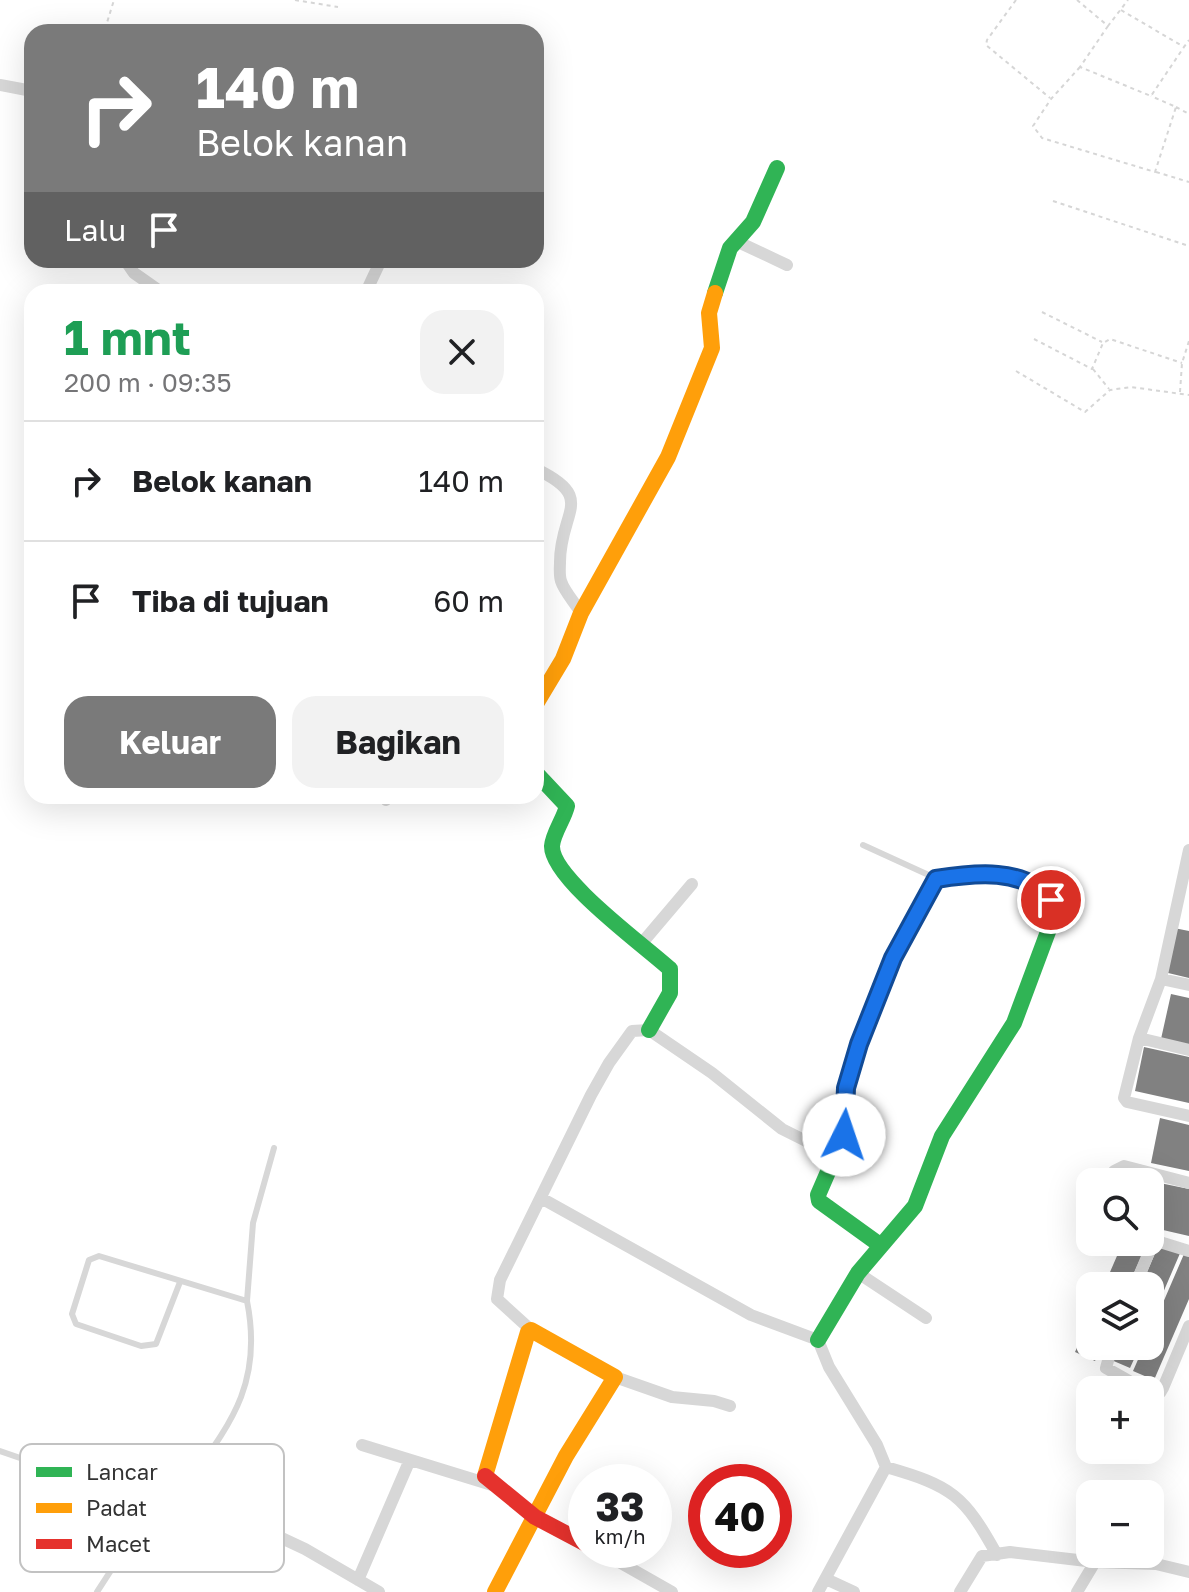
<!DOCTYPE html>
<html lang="id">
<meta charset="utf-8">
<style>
:root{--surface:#fff;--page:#f2f2f2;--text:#202124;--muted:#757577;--line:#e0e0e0;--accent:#7a7a7a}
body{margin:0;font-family:"Golos Text",sans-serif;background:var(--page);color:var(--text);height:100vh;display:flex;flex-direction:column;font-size:30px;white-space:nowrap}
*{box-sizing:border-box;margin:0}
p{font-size:26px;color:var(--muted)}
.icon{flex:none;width:44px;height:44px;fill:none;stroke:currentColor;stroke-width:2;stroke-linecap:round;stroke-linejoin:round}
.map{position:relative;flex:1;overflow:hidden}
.sheet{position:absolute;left:24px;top:284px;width:520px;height:520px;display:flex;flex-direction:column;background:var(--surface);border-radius:24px;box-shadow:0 8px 32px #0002}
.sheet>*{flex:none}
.top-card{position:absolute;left:24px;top:24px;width:520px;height:244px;border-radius:24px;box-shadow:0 8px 32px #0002;background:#7a7a7a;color:#fff;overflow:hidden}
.controls{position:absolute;left:1076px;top:1168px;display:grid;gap:16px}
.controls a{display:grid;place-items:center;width:88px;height:88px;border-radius:16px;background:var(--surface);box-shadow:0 8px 32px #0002;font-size:40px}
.speed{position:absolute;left:568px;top:1464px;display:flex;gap:16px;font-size:40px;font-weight:700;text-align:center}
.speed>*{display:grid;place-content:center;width:104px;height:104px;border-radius:50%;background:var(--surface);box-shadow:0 8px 32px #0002;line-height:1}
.speed small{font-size:20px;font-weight:400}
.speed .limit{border:12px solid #d22;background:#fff;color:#111}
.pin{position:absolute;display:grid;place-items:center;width:68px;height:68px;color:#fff;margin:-34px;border:4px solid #fff;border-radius:50%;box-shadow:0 2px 8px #0007}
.me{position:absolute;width:88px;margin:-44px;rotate:4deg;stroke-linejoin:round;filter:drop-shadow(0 0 6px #0008)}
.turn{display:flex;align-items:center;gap:28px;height:168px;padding:0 40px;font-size:36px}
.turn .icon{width:104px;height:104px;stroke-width:2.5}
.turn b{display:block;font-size:56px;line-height:68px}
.then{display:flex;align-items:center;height:76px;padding:0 40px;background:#0003;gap:16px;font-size:30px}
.round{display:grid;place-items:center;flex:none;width:84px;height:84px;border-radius:24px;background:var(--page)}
.head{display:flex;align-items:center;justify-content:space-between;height:136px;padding:0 40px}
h1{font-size:48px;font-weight:700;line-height:60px;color:#1e9e55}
.button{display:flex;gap:16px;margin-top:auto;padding:16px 40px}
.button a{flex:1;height:92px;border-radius:24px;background:var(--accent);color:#fff;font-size:32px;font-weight:700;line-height:92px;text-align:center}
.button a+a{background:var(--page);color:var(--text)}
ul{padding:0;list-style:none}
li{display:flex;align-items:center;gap:24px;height:120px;padding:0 40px;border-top:2px solid var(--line)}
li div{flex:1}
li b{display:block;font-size:30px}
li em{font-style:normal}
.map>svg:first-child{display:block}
</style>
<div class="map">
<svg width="1189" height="1592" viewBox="0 0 1189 1592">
<rect width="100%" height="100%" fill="#fff"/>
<path fill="#818181" d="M1174 928 1189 931V978L1164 972Z
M1171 994 1189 998V1045L1161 1039Z
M1144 1047 1189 1057V1103L1135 1091Z
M1160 1118 1189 1125V1171L1151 1163Z
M1150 1181 1189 1189V1236L1150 1227Z
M1123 1242 1147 1244 1128 1286H1104Z
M1160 1242 1181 1251 1150 1323V1286H1141Z
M1184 1254 1189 1256V1299L1154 1380 1133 1371 1144 1346H1150V1333Z
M1090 1318V1346H1102L1095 1361 1075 1352Z
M1115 1346H1140L1130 1368 1109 1359Z"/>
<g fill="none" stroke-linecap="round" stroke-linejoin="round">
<path stroke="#d6d6d6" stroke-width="2" stroke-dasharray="4 4" stroke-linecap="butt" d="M295 0 338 7
M1016 0 987 40 986 45 1050 98
M1077 0 1108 26 1128 0
M1121 10 1184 47 1189 40
M1108 26 1080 67 1151 96 1184 47
M105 29 114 0
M1080 67 1051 99 1033 126 1042 138 1155 172 1176 107 1151 96
M1176 107 1189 114
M1156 172 1189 182
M1053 201 1189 246
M1042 312 1102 342
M1034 339 1092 369 1103 343 1110 339 1182 363
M1093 369 1109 389
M1016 371 1085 412 1110 390 1131 387 1189 395
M1180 392 1182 363 1189 341"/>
<path stroke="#d7d7d7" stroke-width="6" d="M863 845 933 877
M247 1301 253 1223 274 1148
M0 1451 154 1504
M97 1592 154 1504 175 1501C223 1432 265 1392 247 1301L99 1256 89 1260 72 1314 76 1324 141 1346 156 1344 180 1282"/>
<path stroke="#d7d7d7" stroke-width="12" d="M0 85 32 91
M736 241 787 265
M125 260 134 273 161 292
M366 292 381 260
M536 469C597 498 560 511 560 562 560 567 559 575 561 581 564 591 575 603 581 613
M386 800 389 796
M1189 850 1161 979 1139 1038 1124 1098 1127 1102 1189 1116
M642 943 692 884
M1161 979 1189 985
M1139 1038 1189 1050
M1112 1182 1114 1171 1124 1166 1189 1183
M541 1198 751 1315 818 1340 829 1367 877 1445 886 1467 818 1592
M1150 1239 1189 1251
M858 1273 926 1318
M1135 1286 1154 1240
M531 1330 497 1299 500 1280 591 1095 609 1063 632 1031 649 1030 712 1073 782 1129 834 1155
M1112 1346 1106 1368 1145 1390
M615 1377 672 1397 714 1401 730 1406
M1150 1393H1160L1163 1388 1189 1326
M362 1445 492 1485
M886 1467C952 1486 964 1495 997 1555
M256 1526 305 1549 379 1592
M598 1550 672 1592
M826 1579 854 1592
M358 1580 409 1462
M960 1592 982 1556 1010 1552 1095 1562 1156 1564 1189 1572
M1077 1592 1095 1562"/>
<path stroke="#30b455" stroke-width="16" d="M715 293 730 248 753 222 777 168
M536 773 567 806C564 819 553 833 552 846 551 878 645 946 670 969V993L649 1030
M818 1340 858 1273 915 1206 942 1136 1014 1023 1055 913C1031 865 982 873 936 879L893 958 859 1044 846 1088 844 1135 818 1195 819 1201 880 1245"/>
<path stroke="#ff9f0a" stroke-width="16" d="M536 704 563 659 581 613 668 457 712 348 709 313 715 293
M485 1476 528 1332 531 1330 615 1377 566 1456 495 1592"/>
<path stroke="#e5322d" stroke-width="16" d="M485 1476 535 1517 586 1544"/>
</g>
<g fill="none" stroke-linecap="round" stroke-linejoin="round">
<defs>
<path id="route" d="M844 1135 846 1088 859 1044 893 958 936 879C974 873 1024 867 1051 900"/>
</defs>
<use href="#route" stroke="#114b97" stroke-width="20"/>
<use href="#route" stroke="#1a73e8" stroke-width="14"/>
</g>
<rect x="20" y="1444" width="264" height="128" rx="12" fill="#fff" stroke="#c2c2c2" stroke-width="2"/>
<rect x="36" y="1467" width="36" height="10" fill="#30b455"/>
<rect x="36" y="1503" width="36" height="10" fill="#ff9f0a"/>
<rect x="36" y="1539" width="36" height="10" fill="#e5322d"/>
<g font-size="22" fill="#333">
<text x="86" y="1480">Lancar</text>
<text x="86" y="1516">Padat</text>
<text x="86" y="1552">Macet</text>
</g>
</svg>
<div class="controls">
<a><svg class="icon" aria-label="search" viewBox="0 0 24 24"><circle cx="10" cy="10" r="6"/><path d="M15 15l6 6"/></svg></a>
<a><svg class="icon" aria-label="layers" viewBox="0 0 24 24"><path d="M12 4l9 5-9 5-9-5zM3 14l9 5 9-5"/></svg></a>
<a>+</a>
<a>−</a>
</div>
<div class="speed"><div>33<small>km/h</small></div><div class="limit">40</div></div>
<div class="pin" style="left:1051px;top:900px;background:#d93025"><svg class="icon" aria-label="arrive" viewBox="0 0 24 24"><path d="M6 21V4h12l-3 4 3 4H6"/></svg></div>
<svg class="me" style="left:844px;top:1135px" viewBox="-20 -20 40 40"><circle r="19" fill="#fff"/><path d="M0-13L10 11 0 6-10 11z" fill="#1a73e8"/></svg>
<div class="top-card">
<div class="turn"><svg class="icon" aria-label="right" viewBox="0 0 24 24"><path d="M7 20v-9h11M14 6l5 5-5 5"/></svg><div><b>140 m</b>Belok kanan</div></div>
<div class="then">Lalu<svg class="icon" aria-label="arrive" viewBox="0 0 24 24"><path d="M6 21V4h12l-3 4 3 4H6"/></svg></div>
</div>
<section class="sheet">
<div class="head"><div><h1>1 mnt</h1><p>200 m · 09:35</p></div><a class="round"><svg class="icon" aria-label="close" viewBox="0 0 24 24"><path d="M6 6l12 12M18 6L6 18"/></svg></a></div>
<ul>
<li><svg class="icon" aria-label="right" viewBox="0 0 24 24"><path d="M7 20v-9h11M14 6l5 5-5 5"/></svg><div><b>Belok kanan</b></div><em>140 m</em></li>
<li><svg class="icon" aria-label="arrive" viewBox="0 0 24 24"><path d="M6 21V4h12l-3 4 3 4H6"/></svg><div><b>Tiba di tujuan</b></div><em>60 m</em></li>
</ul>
<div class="button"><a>Keluar</a><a>Bagikan</a></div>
</section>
</div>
